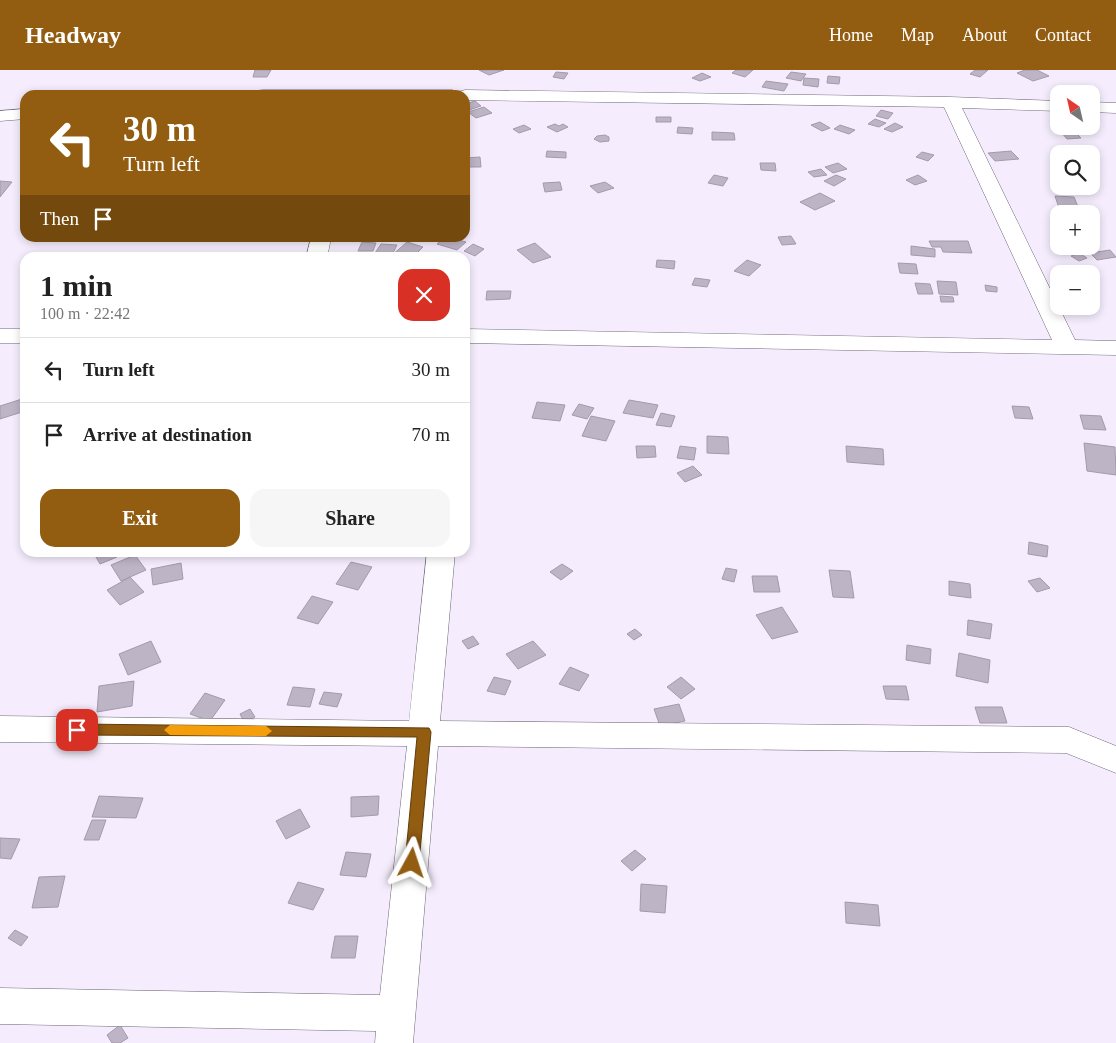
<!DOCTYPE html>
<meta charset="utf-8">
<style>
:root{--surface:#fff;--page:#f6f6f6;--text:#222;--muted:#767676;--line:#e0e0e0;--accent:#925c11}
body{margin:0;font-family:"Times New Roman",serif;background:var(--page);color:var(--text);height:100vh;display:flex;flex-direction:column;font-size:19px;white-space:nowrap}
*{box-sizing:border-box;margin:0}
p{font-size:16px;color:var(--muted)}
.icon{flex:none;width:28px;height:28px;fill:none;stroke:currentColor;stroke-width:2;stroke-linecap:round;stroke-linejoin:round}
.map{position:relative;flex:1;overflow:hidden}
.panel{position:absolute;left:20px;top:182px;width:450px;height:305px;display:flex;flex-direction:column;background:var(--surface);border-radius:15px;box-shadow:0 2px 8px #0003}
.panel>*{flex:none}
.banner{position:absolute;left:20px;top:20px;width:450px;height:152px;border-radius:15px;box-shadow:0 2px 8px #0003;background:#925c11;color:#fff;overflow:hidden}
.needle{width:32px;rotate:326deg}
.tools{position:absolute;left:1050px;top:15px;display:grid;gap:10px}
.tools a{display:grid;place-items:center;width:50px;height:50px;border-radius:10px;background:var(--surface);box-shadow:0 2px 8px #0003;font-size:25px}
.pin{position:absolute;display:grid;place-items:center;width:42px;height:42px;color:#fff;margin:-21px;border-radius:10px;box-shadow:0 2px 8px #0006}
.me{position:absolute;width:55px;margin:-28px;rotate:5deg;stroke-linejoin:round;filter:drop-shadow(0 0 4px #0008)}
.turn{display:flex;align-items:center;gap:18px;height:105px;padding:0 20px;font-size:22px}
.turn .icon{width:65px;height:65px;stroke-width:2.5}
.turn b{display:block;font-size:35px;line-height:42px}
.then{display:flex;align-items:center;height:48px;padding:0 20px;background:#0003;gap:10px;font-size:19px}
.round{display:grid;place-items:center;flex:none;width:52px;height:52px;border-radius:15px;background:var(--page)}
.headline{display:flex;align-items:center;justify-content:space-between;height:85px;padding:0 20px}
h1{font-size:30px;font-weight:700;line-height:38px}
.action{display:flex;gap:10px;margin-top:auto;padding:10px 20px}
.action a{flex:1;height:58px;border-radius:15px;background:var(--accent);color:#fff;font-size:20px;font-weight:700;line-height:58px;text-align:center}
.action a+a{background:var(--page);color:var(--text)}
ul{padding:0;list-style:none}
li{display:flex;align-items:center;gap:15px;height:65px;padding:0 20px;border-top:1px solid var(--line)}
li div{flex:1}
li b{display:block;font-size:19px}
li em{font-style:normal}
header{display:flex;align-items:center;gap:30px;box-sizing:border-box;height:70px;padding:0 25px;background:var(--accent);color:#fff}
header strong{font-size:24px}
nav{display:flex;gap:28px;margin-inline-start:auto;font-size:18px}
.map>svg:first-child{display:block}
</style>
<header>
<strong>Headway</strong>
<nav><a>Home</a><a>Map</a><a>About</a><a>Contact</a></nav>
</header>
<div class="map">
<svg width="1116" height="973" viewBox="0 0 1116 973">
<rect width="100%" height="100%" fill="#f5edfd"/>
<path fill="#bdb4c6" stroke="#a49aac" d="M255 0H271L267 7H253Z
M479 0H504L489 5Z
M736 0H753L745 7 732 3Z
M975 0H988L980 7 970 4Z
M1025 0H1037L1049 6 1033 11 1017 3Z
M556 2 568 3 564 9 553 7Z
M791 2 806 4 801 11 786 8Z
M702 3 711 7 700 11 692 8Z
M828 6 840 7 839 14 827 13Z
M804 8 819 9 818 17 803 15Z
M766 11 788 14 784 21 762 17Z
M475 31 481 36 469 40 465 37V34Z
M484 37 492 43 476 48 468 42Z
M881 40 893 43 888 49 876 46Z
M656 47H671V52H656Z
M875 49 886 53 879 57 868 54Z
M820 52 830 58 822 61 811 55Z
M895 53 903 57 892 62 884 59Z
M555 54 559 56 563 54 568 57 557 62 547 57Z
M524 55 531 59 519 63 513 59Z
M840 55 855 60 849 64 834 59Z
M678 57 693 58 692 64 677 63Z
M1074 61 1081 68 1067 69 1061 62Z
M712 62 734 63 735 70H712Z
M605 65 609 67V71L600 72 594 69 597 66Z
M547 81 566 82V88L546 87Z
M1011 81 1019 89 995 91 988 83Z
M922 82 934 85 928 91 916 87Z
M480 87 481 97H465V88Z
M760 93H775L776 101 761 100Z
M838 93 847 99 833 103 825 97Z
M821 99 827 105 814 107 808 102Z
M714 105 728 108 723 116 708 113Z
M836 105 846 109 834 116 824 111Z
M918 105 927 111 915 115 906 110Z
M0 111 12 112 0 127Z
M560 112 562 120 545 122 543 113Z
M605 112 614 118 598 123 590 116Z
M820 123 835 131 815 140 800 132Z
M1055 126 1074 127 1079 139 1059 138Z
M791 166 796 174 782 175 778 167Z
M445 168H451L466 172 457 180 437 174Z
M929 171H968L972 183 943 182 941 177H932Z
M362 172 376 173 373 181H358Z
M407 172 423 177 412 188 390 187Z
M535 173 551 187 533 193 517 180Z
M381 174 397 175 392 185 375 183Z
M473 174 484 179 475 186 464 181Z
M911 176 935 179V187L911 185Z
M1110 180 1116 187 1097 190 1090 183Z
M1079 183 1087 188 1079 191 1071 186Z
M657 190 675 191 674 199 656 197Z
M747 190 761 195 749 206 734 201Z
M898 193 916 194 918 204 900 203Z
M695 208 710 210 707 217 692 215Z
M937 211 956 212 958 225 939 224Z
M915 213 930 214 933 224H918Z
M985 215 997 217V222L986 221Z
M487 221H511L510 229 486 230Z
M940 226 953 227 954 232H941Z
M25 328V341L0 349V336Z
M629 330 658 335 653 348 623 343Z
M537 332 565 335 560 351 532 348Z
M579 334 594 338 587 349 572 345Z
M1012 336 1029 337 1033 349 1015 348Z
M661 343 675 346 671 357 656 355Z
M1080 345 1101 346 1106 360 1084 359Z
M591 346 615 351 606 371 582 366Z
M707 366 728 367 729 384 707 383Z
M1084 373 1115 377 1116 405 1087 401Z
M636 376H655L656 387 637 388Z
M680 376 696 378 694 390 677 388Z
M846 376 883 379 884 395 847 392Z
M693 396 702 405 685 412 677 403Z
M1029 472 1048 476 1047 487 1028 484Z
M108 482H114L117 487 100 494 96 487Z
M135 485 146 500 121 511 111 495Z
M351 492 372 497 358 520 336 514Z
M181 493 183 509 153 515 151 499Z
M562 494 573 501 561 510 550 502Z
M726 498 737 500 734 512 722 509Z
M829 500 850 501 854 528 833 527Z
M752 506H777L780 522H754Z
M130 507 144 522 120 535 107 520Z
M1040 508 1050 518 1037 522 1028 511Z
M949 511 970 514 971 528 949 525Z
M312 526 333 532 318 554 297 548Z
M782 537 798 562 772 569 756 545Z
M968 550 992 554 990 569 967 565Z
M635 559 642 565 634 570 627 564Z
M473 566 479 574 468 579 462 571Z
M151 571 161 592 128 605 119 584Z
M533 571 546 585 518 599 506 584Z
M907 575 931 579 930 594 906 590Z
M959 583 990 590 988 613 956 606Z
M570 597 589 605 579 621 559 614Z
M494 607 511 611 505 625 487 621Z
M681 607 695 619 681 629 667 617Z
M134 611 132 636 97 642 99 616Z
M883 616H906L909 630 886 629Z
M293 617 315 619 310 637 287 635Z
M324 622 342 624 337 637 319 634Z
M205 623 225 630 210 651 190 644Z
M679 634 685 651 660 656 654 639Z
M975 637H1002L1007 653H980Z
M250 639 255 647 244 652 240 644Z
M99 726 143 728 136 748 92 747Z
M379 726 378 745 351 747V727Z
M300 739 310 757 286 769 276 751Z
M92 750H106L99 770H84Z
M0 768 20 769 11 789 0 788Z
M635 780 646 789 632 801 621 791Z
M346 782 371 784 366 807 340 805Z
M65 806 58 837 32 838 39 807Z
M298 812 324 819 313 840 288 833Z
M641 814 667 816 665 843 640 841Z
M845 832 878 835 880 856 846 853Z
M15 860 28 867 21 876 8 868Z
M335 866H358L355 888H331Z
M120 955 128 968 120 973H112L107 965Z"/>
<g fill="none" stroke-linecap="round" stroke-linejoin="round">
<defs>
<path id="minor" d="M263 20H452L458 22 465 20 950 27 1059 31V41L962 38 1075 270 1116 271V285L465 273V259L1052 270 944 37 465 30V25H254L257 21Z
M1091 32 1116 33V43L1091 42Z
M25 39V49L0 51V41Z
M311 168H331L327 188H306Z
M0 259H25V273H0Z
M427 482H455L440 651 1069 657 1116 676V703L1066 683 438 676 413 973H375L376 961 0 954V918L380 925 407 676 0 672V646L409 651Z"/>
</defs>
<use href="#minor" stroke="#6e6576" stroke-width="1"/>
<use href="#minor" fill="#fff" fill-rule="evenodd"/>
</g>
<path fill="#925c11" stroke="#5f3c0b" d="M77 654 429 658 431 662 419 793 417 798 412 799 407 798 405 793 417 667 77 665 71 660Z"/>
<path fill="#f59e0b" d="M170 655 266 656 272 661 266 666 170 665 164 660Z"/>
</svg>
<div class="tools">
<a><svg class="needle" viewBox="-14 -14 28 28"><path d="M0-13l5 13h-10z" fill="#e53935"/><path d="M0 13l5-13h-10z" fill="#767676"/></svg></a>
<a><svg class="icon" aria-label="search" viewBox="0 0 24 24"><circle cx="10" cy="10" r="6"/><path d="M15 15l6 6"/></svg></a>
<a>+</a>
<a>−</a>
</div>
<div class="pin" style="left:77px;top:660px;background:#d93025"><svg class="icon" aria-label="arrive" viewBox="0 0 24 24"><path d="M6 21V4h12l-3 4 3 4H6"/></svg></div>
<svg class="me" style="left:412px;top:793px" viewBox="-20 -20 40 40"><path d="M0-17L14 15 0 8-14 15z" fill="#925c11" stroke="#fff" stroke-width="4"/></svg>
<div class="banner">
<div class="turn"><svg class="icon" aria-label="left" viewBox="0 0 24 24"><path d="M17 20v-9H6M10 6l-5 5 5 5"/></svg><div><b>30 m</b>Turn left</div></div>
<div class="then">Then<svg class="icon" aria-label="arrive" viewBox="0 0 24 24"><path d="M6 21V4h12l-3 4 3 4H6"/></svg></div>
</div>
<section class="panel">
<div class="headline"><div><h1>1 min</h1><p>100 m · 22:42</p></div><a class="round" style="background:#d93025;color:#fff"><svg class="icon" aria-label="close" viewBox="0 0 24 24"><path d="M6 6l12 12M18 6L6 18"/></svg></a></div>
<ul>
<li><svg class="icon" aria-label="left" viewBox="0 0 24 24"><path d="M17 20v-9H6M10 6l-5 5 5 5"/></svg><div><b>Turn left</b></div><em>30 m</em></li>
<li><svg class="icon" aria-label="arrive" viewBox="0 0 24 24"><path d="M6 21V4h12l-3 4 3 4H6"/></svg><div><b>Arrive at destination</b></div><em>70 m</em></li>
</ul>
<div class="action"><a>Exit</a><a>Share</a></div>
</section>
</div>
